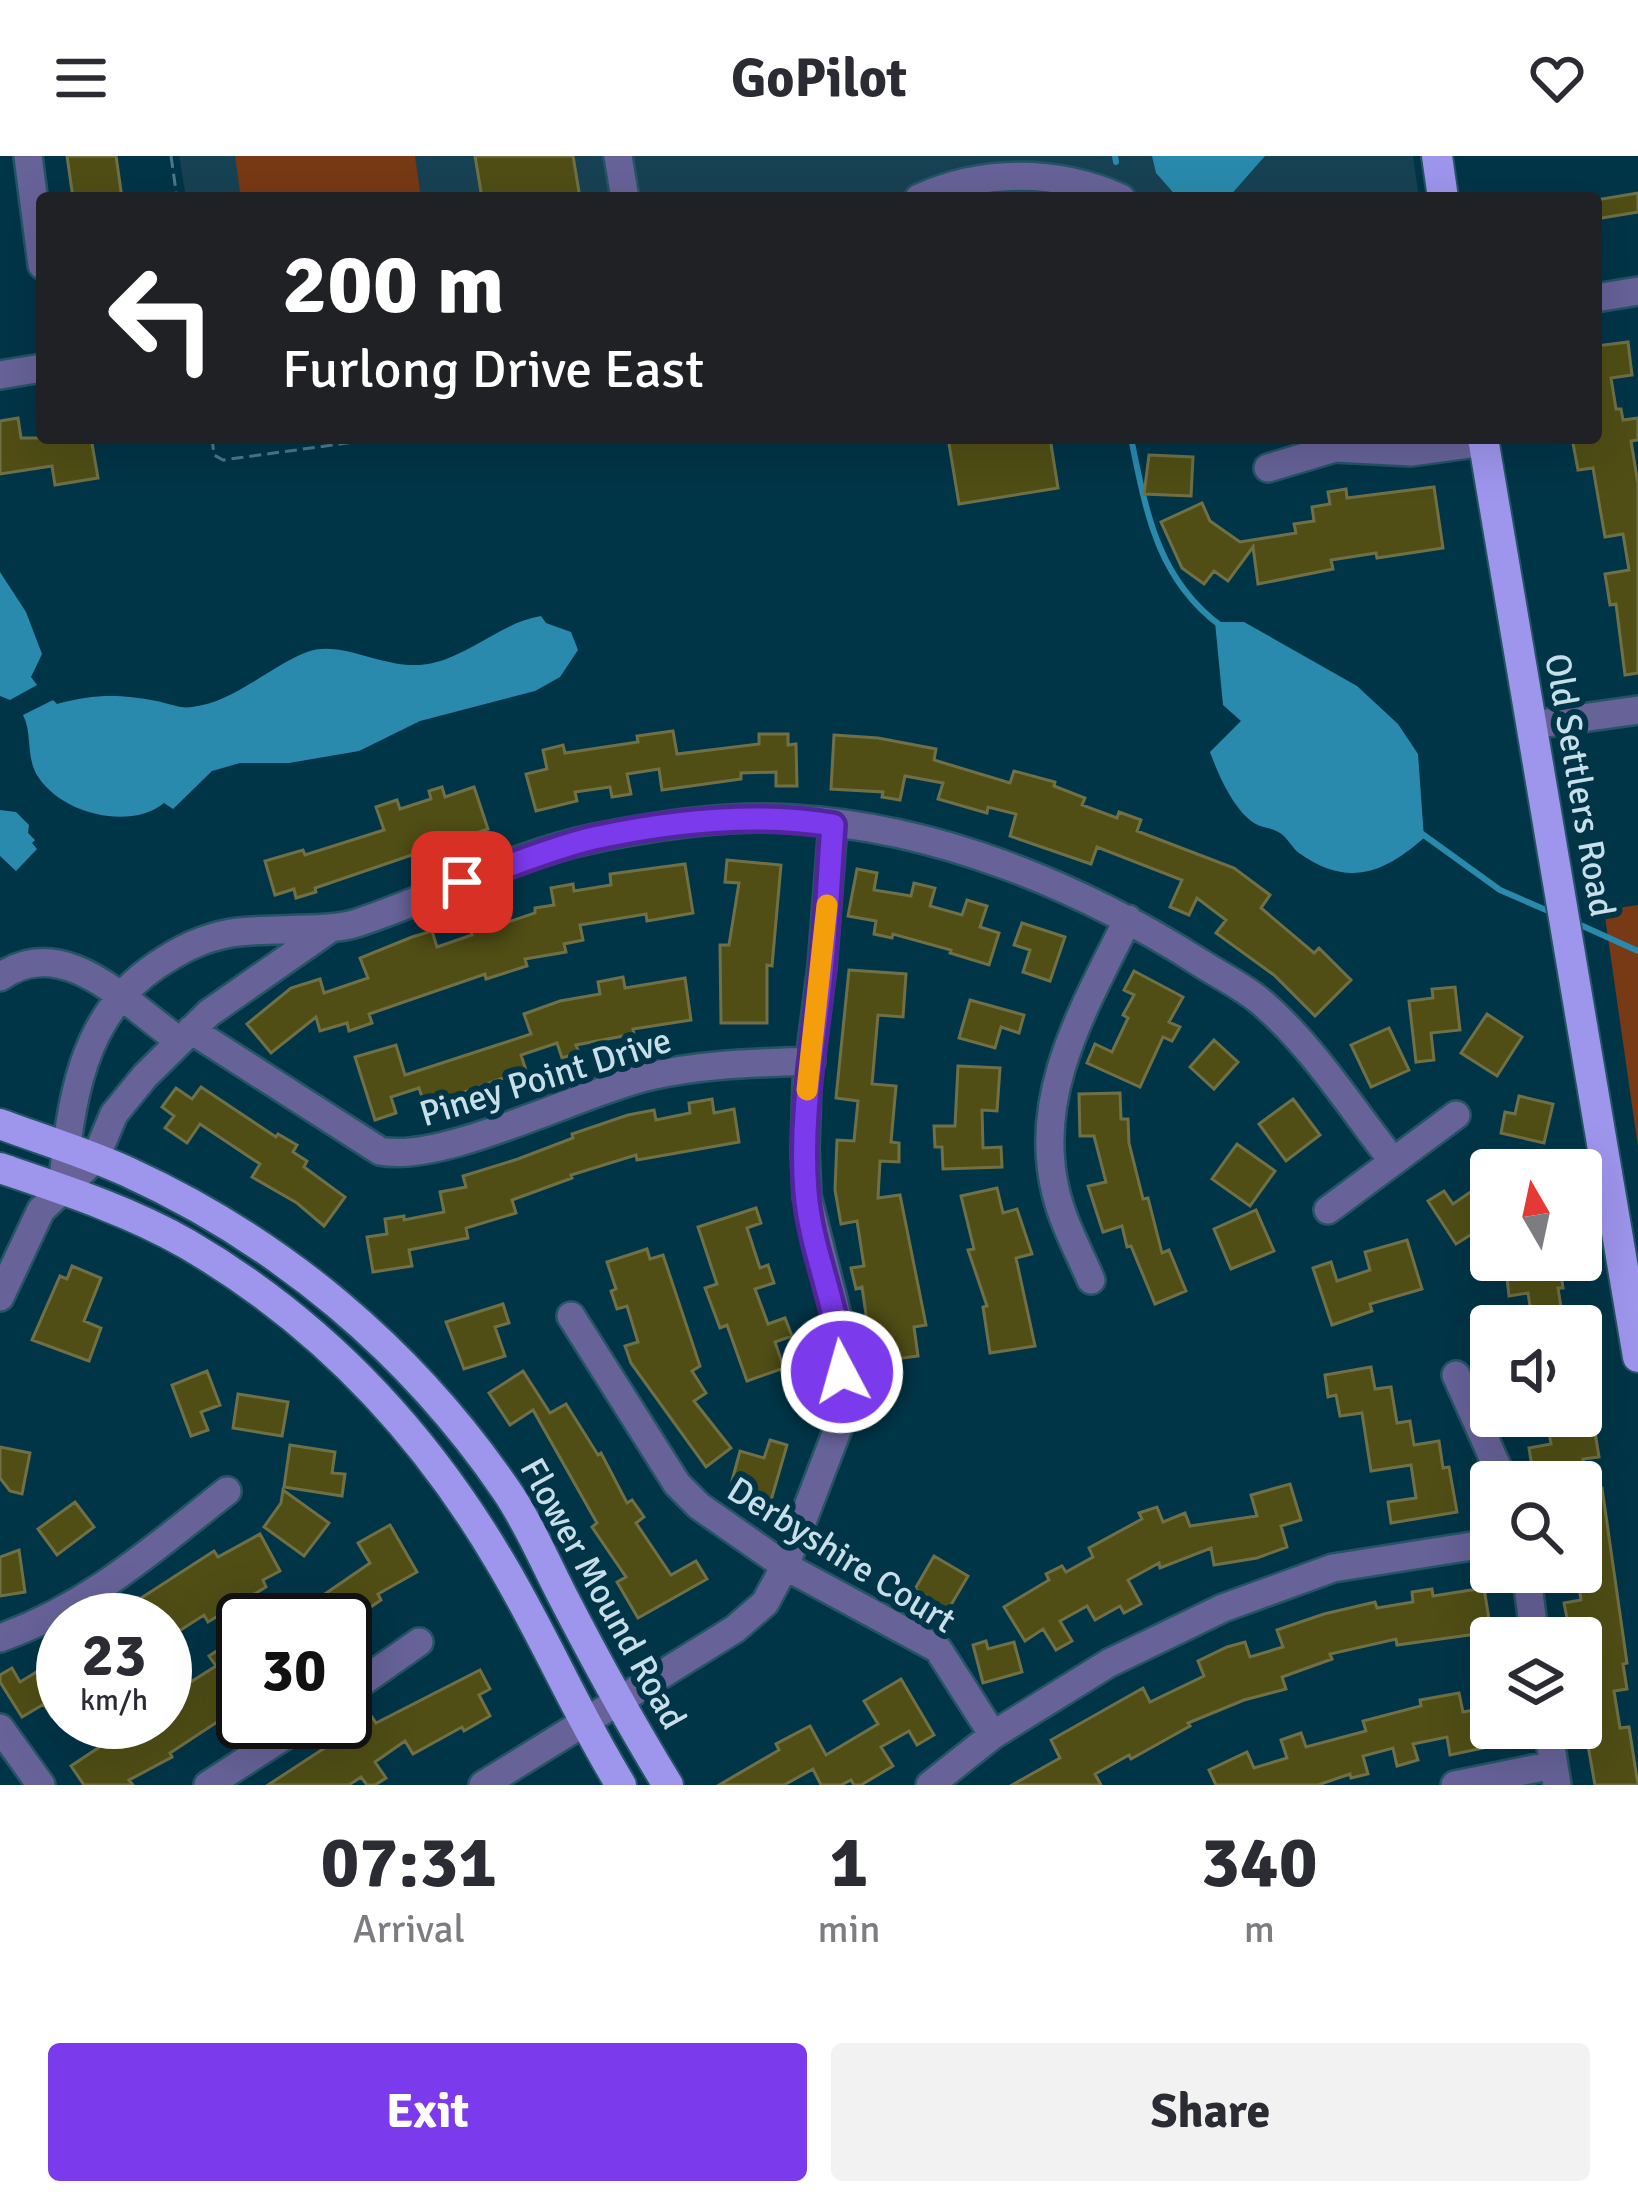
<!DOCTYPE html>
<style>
:root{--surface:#fff;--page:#f2f2f3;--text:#2b2b33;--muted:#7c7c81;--accent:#7c3aed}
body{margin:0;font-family:Signika,sans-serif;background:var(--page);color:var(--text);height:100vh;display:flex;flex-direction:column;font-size:45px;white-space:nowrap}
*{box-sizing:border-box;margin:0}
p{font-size:39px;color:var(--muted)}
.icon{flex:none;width:66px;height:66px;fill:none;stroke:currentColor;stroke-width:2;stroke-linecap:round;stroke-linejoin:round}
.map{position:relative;height:1629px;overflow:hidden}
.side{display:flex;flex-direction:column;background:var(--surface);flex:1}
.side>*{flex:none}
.hud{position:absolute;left:36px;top:36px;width:1566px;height:252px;border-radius:12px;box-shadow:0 12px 48px #0002;background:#202124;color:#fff;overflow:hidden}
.needle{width:78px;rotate:351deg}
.controls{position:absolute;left:1470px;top:993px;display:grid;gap:24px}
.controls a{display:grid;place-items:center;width:132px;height:132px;border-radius:12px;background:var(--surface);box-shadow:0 12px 48px #0002;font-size:60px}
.speed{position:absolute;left:36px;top:1437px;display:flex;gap:24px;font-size:60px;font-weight:700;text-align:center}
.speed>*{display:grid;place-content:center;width:156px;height:156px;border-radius:50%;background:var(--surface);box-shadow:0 12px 48px #0002;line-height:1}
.speed small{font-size:30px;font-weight:400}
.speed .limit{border:6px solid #111;border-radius:18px;background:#fff;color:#111}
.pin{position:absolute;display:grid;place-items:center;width:102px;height:102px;color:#fff;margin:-51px;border-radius:24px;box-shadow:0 6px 18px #0006}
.me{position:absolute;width:132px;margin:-66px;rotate:354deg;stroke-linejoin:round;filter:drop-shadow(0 0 9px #0008)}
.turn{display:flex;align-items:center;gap:42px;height:252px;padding:0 48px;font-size:54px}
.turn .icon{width:156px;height:156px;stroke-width:2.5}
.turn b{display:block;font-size:84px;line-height:102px}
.eta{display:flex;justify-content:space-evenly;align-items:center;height:204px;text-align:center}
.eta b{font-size:72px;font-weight:700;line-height:84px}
.action{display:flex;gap:24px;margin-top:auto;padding:24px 48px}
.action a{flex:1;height:138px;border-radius:12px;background:var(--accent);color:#fff;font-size:48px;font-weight:700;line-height:138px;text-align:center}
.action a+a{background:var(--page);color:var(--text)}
header{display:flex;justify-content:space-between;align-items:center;height:156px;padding:0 48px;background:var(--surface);font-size:54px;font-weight:700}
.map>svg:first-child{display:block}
</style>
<header><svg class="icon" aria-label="menu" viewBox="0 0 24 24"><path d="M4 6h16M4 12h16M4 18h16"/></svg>GoPilot<svg class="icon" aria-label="heart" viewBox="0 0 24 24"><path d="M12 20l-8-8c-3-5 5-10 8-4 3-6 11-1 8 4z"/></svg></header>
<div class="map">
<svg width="1638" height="1629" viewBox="0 0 1638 1629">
<rect width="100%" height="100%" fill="#003547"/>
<path fill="#174253" d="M179 0H1413L1419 42H186Z"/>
<path fill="#783915" d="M235 0H415L421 42H241Z
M1638 749V991L1604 754Z"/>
<path fill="#298aad" d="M1152 0H1265L1228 42H1178L1156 17Z
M0 416 26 456 42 498 31 521 37 529 10 544 0 540Z
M541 460 546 467 571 476 578 494 560 521 535 535 420 565 359 595 289 607H240L212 615 173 653 164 647C131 674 64 659 39 622 25 603 33 578 23 559L53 544 57 548C94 538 119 538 156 545 168 547 180 553 192 551 234 546 269 511 307 496 344 482 388 518 433 507 471 498 505 465 541 460Z
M1215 466H1244L1357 530 1398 568 1418 598 1424 682C1384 717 1348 732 1299 697 1292 692 1288 682 1280 677 1273 672 1262 672 1254 667 1233 653 1218 618 1210 596L1241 565 1223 549Z
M0 654 16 656 29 669 28 677 35 684 32 687 37 693 16 715 0 700Z"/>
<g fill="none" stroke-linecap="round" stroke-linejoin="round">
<path stroke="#298aad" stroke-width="6" d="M1115 0 1116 6
M1131 282C1146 355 1157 423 1221 470
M1421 677 1500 734 1553 757
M1576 767 1638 795"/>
</g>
<path fill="#504e15" stroke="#707046" stroke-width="3" d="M67 0H116L122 42H73Z
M475 0H573L580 42H482Z
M1638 37V56L1596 63V44Z
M1628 186 1632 219 1611 222 1616 253H1621L1623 264 1638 262V284L1631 285 1638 328V517L1625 519 1616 448 1610 449 1605 418 1629 414 1623 378 1605 381 1593 312 1578 314 1572 282H1596V190Z
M18 262 21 282H91L98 322 55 329 52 310 0 318V265Z
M948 282H1050L1058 332 959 348Z
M1149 299 1193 301 1191 340 1144 338Z
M1434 331 1443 392 1377 402 1376 397 1331 404 1333 413 1258 428 1253 391 1228 425 1214 415 1204 428 1182 412 1161 366 1202 347 1210 365 1240 386 1296 377 1294 368 1314 365 1312 351 1330 348 1328 336 1346 333 1347 342Z
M673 575 677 598 759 588V578H788V589L796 588 797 630H776V616L741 617V623L662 634 659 613 627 618 631 638 612 641 610 631 575 636 577 645 536 655 526 618 547 613 543 594 563 589 565 597 638 586 637 580Z
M834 579 878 582 936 593 934 604 1010 627 1014 615 1055 626 1054 630 1085 642 1082 649 1117 662 1119 656 1141 664 1137 675 1234 712 1270 739 1261 752 1314 797 1319 792 1351 824 1315 860 1274 819 1216 777 1226 764 1197 742 1189 759 1170 751 1182 724 1097 691 1091 708 1010 680 1016 658 988 651 987 657 938 643 943 627 905 620 900 644 882 641 883 636 831 633Z
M442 631 445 641 474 631 488 673 315 732 316 736 296 742 294 733 275 739 265 705 303 694 305 699 384 674 376 651 397 644 400 653 431 643 429 635Z
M727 704 781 709 772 810 767 809V867H721L720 789H729L739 727 725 726Z
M685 708 693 757 647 765 646 758 580 769 583 784 564 788 566 796 525 803 527 810 486 823 485 818 369 858 372 867 349 875 347 867 320 875 316 861 271 897 247 868 291 832 320 823 324 837 368 822 360 802 412 781 432 775 437 791 472 779 467 762 485 756 490 772 535 757V752L554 749 551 732 573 728 574 735 611 729 610 718Z
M857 713 877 717 874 734 911 740 914 727 935 732 930 750 962 759 967 744 987 750 980 771 999 777 989 809 950 797 951 794 893 778 892 782 874 778 876 765 848 760Z
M1022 767 1065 781 1050 825 1023 816 1030 794 1014 789Z
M849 814 906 818 903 861 878 859 872 928 896 930 891 986 899 987V1006L880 1005 878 1042 900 1039 926 1169 914 1171 918 1200 873 1206 862 1131 856 1133 851 1112 864 1110 857 1065 841 1068 835 1034 837 984 854 985 858 945 836 942Z
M1134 815 1183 841 1169 866 1180 871 1172 885 1163 881 1140 931 1087 907 1095 888 1112 896 1128 862 1123 859 1134 839 1124 834Z
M623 821 625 832 685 822 691 864 633 873 634 878 576 889 579 897 562 902 557 887 521 899 526 914 425 950 419 932 391 941 396 957 375 964 355 901 396 889 405 919 531 878 524 858 560 845 600 838 598 826Z
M1455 831 1460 874 1431 877 1434 904 1416 906 1409 845 1433 842 1432 833Z
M970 844 1024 859 1019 877 1001 871 995 892 959 882Z
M1487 858 1522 881 1497 920 1461 897Z
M1389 872 1409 914 1371 931 1351 889Z
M1214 884 1238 906 1214 933 1190 911Z
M958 910 1000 912 997 955 982 954 983 992 1001 991 1002 1011 943 1013 942 991H935L934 970H955Z
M201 931 276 981 278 978 297 989 293 996 307 1005 304 1011 345 1041 324 1070 297 1047 252 1021 260 1008 200 968 187 987 165 972 174 960 162 951 176 932 192 943Z
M1120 937 1121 963H1128L1129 987 1143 1043 1148 1042 1162 1097 1169 1094 1186 1135 1155 1148 1131 1090 1127 1091 1122 1070 1103 1076 1088 1030 1106 1026 1094 980H1080L1079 938Z
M1519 940 1553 948 1544 987 1501 977 1505 956 1515 958Z
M712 943 714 957 734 953 739 986 637 1004 636 999 571 1019 572 1022 512 1044 516 1057 466 1072 468 1082 409 1094 412 1110 373 1116 367 1081 387 1078 385 1063 404 1060V1064L444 1056 440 1036 466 1031 463 1020 518 1003 573 982 572 978 628 959 654 954 656 964 690 957 689 947Z
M1293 943 1320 979 1286 1005 1259 968Z
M1237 988 1275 1015 1250 1050 1212 1023Z
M997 1032 1003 1057 1017 1053 1032 1098 1016 1102 1035 1190 990 1197 983 1151 987 1150 968 1094 974 1093 961 1040Z
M1444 1035 1453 1048 1472 1035 1491 1066 1456 1088 1428 1045Z
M756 1052 761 1067 747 1072 760 1112 768 1109 774 1127 755 1133 768 1168 785 1162 792 1180 775 1186 784 1212 747 1225 727 1169 720 1172 705 1132 717 1128 698 1071Z
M1256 1054 1274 1095 1231 1113 1214 1073Z
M1407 1084 1422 1133 1370 1148 1372 1155 1332 1169 1313 1112 1331 1106 1337 1125 1370 1114 1365 1096Z
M647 1093 650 1103 663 1099 700 1210 692 1215 706 1237 694 1245 731 1292 706 1311 631 1207 625 1190 638 1186 627 1150 617 1153 611 1135 616 1133 607 1106Z
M1520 1104H1559L1563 1132H1558L1564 1170H1533L1528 1137 1509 1140 1507 1122 1522 1120Z
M72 1110 101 1122 84 1165 101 1172 89 1205 32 1184 60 1120 67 1123Z
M503 1148 509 1167 495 1171 505 1200 464 1213 446 1166Z
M1371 1211 1375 1233 1391 1231 1397 1267 1410 1265 1414 1289 1439 1285 1443 1312 1449 1311 1457 1356 1391 1367 1388 1346 1416 1342 1411 1309 1371 1315 1362 1257 1340 1260 1336 1239 1328 1241 1325 1219Z
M207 1215 220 1249 201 1256 208 1274 191 1280 172 1229Z
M523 1215 550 1257 566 1248 598 1299 601 1297 627 1347 632 1344 644 1361 636 1367 671 1419 696 1405 707 1423 638 1462 617 1426 626 1421 592 1371 597 1367 533 1254 510 1269 489 1237Z
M238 1238 288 1246 282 1280 233 1272Z
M1592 1257 1599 1301 1583 1303 1586 1326H1545L1543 1310 1532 1311 1529 1292 1551 1288 1547 1264Z
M770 1284 787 1289 770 1348 729 1336 740 1295 764 1302Z
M290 1289 335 1296 332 1317 345 1318 342 1340 284 1331Z
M0 1291 30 1297 22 1338 10 1335 0 1322Z
M1290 1328 1301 1364 1281 1370 1287 1391 1257 1402 1214 1409 1211 1392 1160 1412 1159 1407 1128 1424 1141 1448 1124 1457 1120 1450 1095 1464 1087 1450 1060 1465 1072 1485 1056 1494 1043 1473 1025 1485 1004 1451 1049 1424 1046 1418 1062 1410 1066 1416 1093 1401 1089 1392 1142 1363 1139 1357 1157 1351 1163 1366 1185 1357 1190 1370 1257 1360 1251 1339Z
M1602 1332 1627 1507 1623 1508 1627 1533 1614 1535 1620 1572 1629 1571 1638 1629H1595L1581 1550V1482H1571L1564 1447 1581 1444 1578 1425 1581 1424V1335Z
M283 1334 329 1367 304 1400 264 1371 281 1347Z
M75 1346 94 1371 57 1399 38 1373Z
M390 1369 417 1416 378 1438 381 1444 346 1468 345 1464H296L327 1441 325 1438 370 1407 358 1387Z
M260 1378 280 1415 263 1424 266 1431 208 1466 204 1459 165 1484V1464H107L214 1395 218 1401Z
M19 1394 25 1436 0 1440V1401Z
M934 1400 968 1420 938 1471 921 1460 931 1443 915 1433Z
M1484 1432 1491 1476 1397 1489 1396 1483 1330 1498 1332 1503 1282 1521 1286 1533 1244 1544 1188 1567 1190 1570 1131 1603 1129 1599 1095 1618 1101 1629H1012L1060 1602 1051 1584 1143 1532 1150 1546 1204 1520 1198 1505 1227 1491 1245 1486 1250 1501 1283 1491 1277 1474 1324 1458 1375 1446 1377 1452 1413 1446 1412 1436 1432 1433 1433 1440Z
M986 1485 988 1493 1014 1486 1022 1516 983 1527 973 1489Z
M226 1489 243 1514V1549L170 1597 172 1601 129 1624 133 1629H84L71 1610 122 1576 147 1566H165V1537L187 1523 189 1527 216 1510 209 1500Z
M63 1500V1554L52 1561 44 1548 22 1561 0 1526V1519L12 1512 20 1526Z
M480 1514 490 1533 479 1539 490 1560 464 1575 462 1571 413 1598 405 1585 375 1606 386 1622 375 1629H367L361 1621 349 1629H268L372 1561 376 1567Z
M901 1523 934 1579 917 1589 909 1575 881 1591 893 1610 861 1629H854L851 1624 841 1629H821L813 1613 784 1629H719L779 1594 776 1588 810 1570 826 1599 878 1568 864 1545Z
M1459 1537 1463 1556 1491 1551V1572H1530L1531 1582 1450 1599 1447 1581 1413 1588 1418 1604 1397 1610 1393 1592 1363 1600 1368 1618 1351 1622 1350 1618 1318 1629H1216L1209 1614 1247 1596 1254 1612 1287 1602 1281 1584 1301 1577 1306 1591 1366 1575 1363 1565 1421 1550 1420 1544Z"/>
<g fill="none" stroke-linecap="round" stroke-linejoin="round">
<defs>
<path id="minor" d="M28 0 42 109
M618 0 625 42
M919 42C982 13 1057 13 1121 42
M1596 142 1638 135
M0 219 42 212
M1268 312 1335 292 1411 296 1484 286
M1532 569 1638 554
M0 821C65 775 128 850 180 885
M191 874 380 995C442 1008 577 938 646 921 700 908 755 907 811 905
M62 1032C71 947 80 860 157 809 181 793 203 782 231 777 266 771 327 777 357 767 436 741 513 699 595 682 660 669 727 659 793 663 936 671 1080 730 1199 806 1219 819 1242 830 1260 845 1312 889 1351 952 1393 1005
M1328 1054 1456 959
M1091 1124C1079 1096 1063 1067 1056 1037 1031 937 1086 849 1128 763
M0 1141 41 1054 95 1003 114 958 145 920 209 857 331 772
M571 1160 677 1328 699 1350 785 1410 938 1493 993 1579
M1456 1219 1504 1326
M1526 1416 1535 1482
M0 1482C90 1450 153 1393 227 1335
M345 1538 419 1486
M0 1572 41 1629
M1548 1572 1557 1629
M208 1629 306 1566
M483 1629 735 1473 765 1447 785 1410 844 1257 841 1175 807 1040 805 994 807 926 822 811 833 669
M930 1629 993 1579 1109 1507 1223 1452 1333 1412 1491 1387
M1455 1629 1553 1609"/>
<path id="major" d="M1437 0 1443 42
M1483 282 1638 1201
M0 968C43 984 87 997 128 1016 281 1086 411 1195 506 1334 528 1366 544 1404 562 1439 595 1503 630 1567 668 1629
M0 1012C62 1033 130 1055 187 1088 319 1165 421 1272 499 1404 543 1477 576 1556 621 1629"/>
</defs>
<use href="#minor" stroke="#245465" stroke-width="32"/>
<use href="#major" stroke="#245465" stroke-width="34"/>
<path stroke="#4e7888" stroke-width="3" stroke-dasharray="12 6" stroke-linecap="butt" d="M171 0 177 42
M212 282 214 299 223 304 384 282"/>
<use href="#minor" stroke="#676298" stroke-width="27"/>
<use href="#major" stroke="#9e95ed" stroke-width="30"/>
</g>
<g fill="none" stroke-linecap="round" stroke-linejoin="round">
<defs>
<path id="route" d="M462 726C506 712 550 692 594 682 672 665 754 656 833 669 829 721 827 773 821 825 813 895 800 965 806 1036 811 1098 840 1152 842 1216"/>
</defs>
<use href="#route" stroke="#51269a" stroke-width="30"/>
<use href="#route" stroke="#7c3aed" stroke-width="21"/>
<path stroke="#f59e0b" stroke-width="21" d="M807 934 827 749"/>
</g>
<g text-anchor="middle" stroke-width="12" stroke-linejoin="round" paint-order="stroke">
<g font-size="36" fill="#c7dfeb" stroke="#003547">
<text transform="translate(1581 629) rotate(80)" y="13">Old Settlers Road</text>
<text transform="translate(545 920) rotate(-17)" y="13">Piney Point Drive</text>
<text transform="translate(842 1398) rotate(32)" y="13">Derbyshire Court</text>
<text transform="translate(604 1437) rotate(61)" y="13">Flower Mound Road</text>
</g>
</g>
</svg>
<div class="controls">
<a><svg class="needle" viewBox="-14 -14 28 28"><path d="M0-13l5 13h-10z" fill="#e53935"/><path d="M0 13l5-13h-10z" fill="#7c7c81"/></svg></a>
<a><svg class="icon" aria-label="sound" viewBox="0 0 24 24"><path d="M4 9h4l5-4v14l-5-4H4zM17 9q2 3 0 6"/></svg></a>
<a><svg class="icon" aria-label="search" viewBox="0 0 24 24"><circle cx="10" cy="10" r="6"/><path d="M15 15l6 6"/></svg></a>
<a><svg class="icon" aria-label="layers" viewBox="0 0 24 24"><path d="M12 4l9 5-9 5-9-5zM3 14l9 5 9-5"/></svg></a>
</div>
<div class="speed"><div>23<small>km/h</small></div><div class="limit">30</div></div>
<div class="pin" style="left:462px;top:726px;background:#d93025"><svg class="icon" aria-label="arrive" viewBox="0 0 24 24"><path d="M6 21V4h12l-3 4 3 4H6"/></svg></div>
<svg class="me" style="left:842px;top:1216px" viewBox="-20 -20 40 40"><circle r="17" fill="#7c3aed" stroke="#fff" stroke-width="3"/><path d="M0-11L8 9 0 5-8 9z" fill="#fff"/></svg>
<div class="hud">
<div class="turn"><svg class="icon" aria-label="left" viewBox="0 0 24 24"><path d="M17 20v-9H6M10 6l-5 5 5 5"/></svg><div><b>200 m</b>Furlong Drive East</div></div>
</div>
</div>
<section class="side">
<div class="eta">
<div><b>07:31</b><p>Arrival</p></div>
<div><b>1</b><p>min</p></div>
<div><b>340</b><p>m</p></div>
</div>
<div class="action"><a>Exit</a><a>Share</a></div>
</section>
